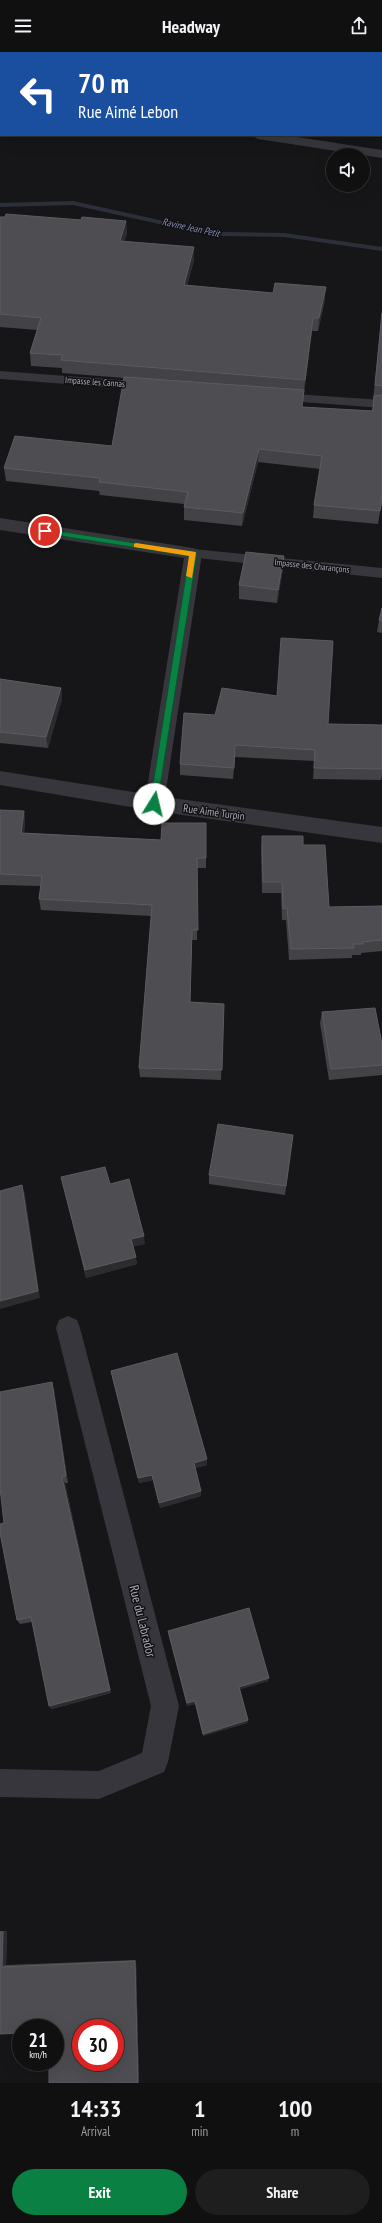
<!DOCTYPE html>
<meta charset="utf-8">
<style>
:root{--surface:#101011;--page:#1e1e1f;--text:#f1f3f6;--muted:#9c9d9f;--line:#303031;--accent:#0b8043}
body{margin:0;font-family:"PT Sans Narrow",sans-serif;background:var(--page);color:var(--text);height:100vh;display:flex;flex-direction:column;font-size:15px;white-space:nowrap}
*{box-sizing:border-box;margin:0}
p{font-size:13px;color:var(--muted)}
.icon{flex:none;width:22px;height:22px;fill:none;stroke:currentColor;stroke-width:2;stroke-linecap:round;stroke-linejoin:round}
.map{position:relative;height:2031px;overflow:hidden}
.drawer{display:flex;flex-direction:column;background:var(--surface);flex:1}
.drawer>*{flex:none}
.banner{position:absolute;left:0px;top:0px;width:382px;height:84px;box-shadow:0 4px 16px #0002,0 0 0 1px var(--line);background:#1a4fa0;color:#fff;overflow:hidden}
.fabs{position:absolute;left:326px;top:96px;display:grid;gap:8px}
.fabs a{display:grid;place-items:center;width:44px;height:44px;border-radius:50%;background:var(--surface);box-shadow:0 4px 16px #0002,0 0 0 1px var(--line);font-size:20px}
.speed{position:absolute;left:12px;top:1967px;display:flex;gap:8px;font-size:20px;font-weight:700;text-align:center}
.speed>*{display:grid;place-content:center;width:52px;height:52px;border-radius:50%;background:var(--surface);box-shadow:0 4px 16px #0002,0 0 0 1px var(--line);line-height:1}
.speed small{font-size:10px;font-weight:400}
.speed .limit{border:6px solid #d22;background:#fff;color:#111}
.pin{position:absolute;display:grid;place-items:center;width:34px;height:34px;color:#fff;margin:-17px;border:2px solid #fff;border-radius:50%;box-shadow:0 1px 4px #0007}
.me{position:absolute;width:44px;margin:-22px;rotate:9deg;stroke-linejoin:round;filter:drop-shadow(0 0 3px #0008)}
.turn{display:flex;align-items:center;gap:14px;height:84px;padding:0 12px;font-size:18px}
.turn .icon{width:52px;height:52px;stroke-width:2.5}
.turn b{display:block;font-size:28px;line-height:34px}
.eta{display:flex;justify-content:space-evenly;align-items:center;height:68px;text-align:center}
.eta b{font-size:24px;font-weight:800;line-height:28px}
.cta{display:flex;gap:8px;margin-top:auto;padding:8px 12px}
.cta a{flex:1;height:46px;border-radius:24px;background:var(--accent);color:#fff;font-size:16px;font-weight:800;line-height:46px;text-align:center}
.cta a+a{background:var(--page);color:var(--text)}
header{display:flex;justify-content:space-between;align-items:center;height:52px;padding:0 12px;background:var(--surface);font-size:18px;font-weight:800}
.map>svg:first-child{display:block}
</style>
<header><svg class="icon" aria-label="menu" viewBox="0 0 24 24"><path d="M4 6h16M4 12h16M4 18h16"/></svg>Headway<svg class="icon" aria-label="share" viewBox="0 0 24 24"><path d="M12 15V3M7 8l5-5 5 5M5 13v7h14v-7"/></svg></header>
<div class="map">
<svg width="382" height="2031" viewBox="0 0 382 2031">
<rect width="100%" height="100%" fill="#161517"/>
<g fill="none" stroke-linecap="round" stroke-linejoin="round">
<path fill="#2c2f3a" fill-rule="evenodd" d="M73 149 191 175 223 180 284 181 382 195V199L284 185 223 184 191 179 73 153 0 155V151Z"/>
<path fill="#37363c" fill-rule="evenodd" d="M0 319 147 330 153 334 147 338 0 327Z
M280 341 382 348V356L275 348 274 345 275 342Z
M193 497 382 516V526L188 505 186 502 188 499Z"/>
<path fill="#37363c" fill-rule="evenodd" d="M0 466 193 496 199 498 202 502 165 745 382 775V791L154 759 0 733V719L146 742 184 506 0 478Z
M68 1264 77 1268 80 1276 179 1654 168 1710 164 1720 99 1747 0 1745V1717L99 1719 142 1701 151 1654 56 1276 59 1268Z"/>
<path fill="#37363c" fill-rule="evenodd" d="M0 48H1V56H0Z
M251 83H284L382 98V106L258 87Z"/>
</g>
<path fill="#434246" d="M305 0H339V1H305Z
M0 165 81 168 126 169 127 182 124 189 194 208 187 234 325 248 318 279H312L304 341 302 355 372 359 382 258V454H381L378 472 313 466 314 453 320 417 258 410 242 474 184 468V452L100 443 99 439 6 429 4 416 112 394 124 326 62 321V316L31 314 30 301 37 278 0 275Z
M283 517 277 551 239 547V533Z
M382 556V581L377 580 379 568Z
M0 627 61 636 62 647 48 696 0 691Z
M184 661 328 672 382 673V724L381 728 313 727 314 709 235 705 233 727 180 723V712Z
M0 758 24 759 25 770 24 781 161 788 206 771V816H197V888H192L190 950 224 952 221 1028 140 1025 139 1016 151 864 41 858 39 847 41 834 0 833Z
M262 784 303 793 329 855 382 854V899L361 901V903H352V906L289 908 286 868H282L281 841H262L261 796Z
M322 960 382 992V1023L329 1028 320 971Z
M293 1083 285 1143 209 1132V1123Z
M61 1125 110 1132 145 1192 133 1194 137 1212 86 1226Z
M111 1319 207 1407V1413L195 1416 201 1444 160 1456 153 1428 139 1431 112 1325Z
M52 1330 54 1338 68 1431H65L111 1641 52 1657 49 1654 32 1570 20 1572 17 1568 4 1471Z
M168 1579 268 1629 240 1637 248 1668 247 1671 203 1684 195 1652 187 1654 169 1583Z
M0 1879H7L6 1913 136 1908 139 2030 55 1976 0 1982Z"/>
<path fill="#2c2b2e" d="M310 0H329V1H310Z
M126 169 127 182 120 202V189Z
M194 195V208L184 246V233Z
M326 235 325 248 318 279 319 266Z
M313 266 312 279 304 341 305 328Z
M259 397 258 410 242 474 243 461Z
M284 504 283 517 277 551 278 538Z
M61 636 62 647 48 696 46 685Z
M235 693V705L233 727 234 716Z
M24 759 25 770 23 792 21 781Z
M22 1133 25 1142 40 1246 0 1257V1249Z
M144 1184 145 1192 132 1195 131 1187Z
M136 1205 137 1212 86 1226 85 1218Z
M52 1330 54 1338 68 1431 66 1424Z
M207 1407V1413L194 1416V1411Z
M152 1423 153 1428 139 1431 138 1426Z
M62 1425 65 1431 111 1641 52 1657 49 1654Z
M201 1439V1444L160 1456 159 1451Z
M269 1626 268 1629 239 1638V1635Z
M195 1649V1652L187 1654V1651Z
M248 1668 247 1671 203 1684V1682Z
M7 1879 6 1913 2 1915 3 1880Z
M136 1908 139 2030 138 2031 135 1909Z"/>
<path fill="#4e4d52" stroke="#5c5b62" fill-rule="evenodd" d="M6 162 81 168 82 165 126 169 120 189 194 195 184 233 273 241 275 231 326 235 319 266H313L305 328 61 308 63 303 30 301 41 266 0 262V165H5Z
M382 261V334L375 333Z
M124 325 304 338 302 355 373 359 374 344 382 343V443L380 459 314 453 322 404 259 397 243 461 184 455 188 440 99 430 100 426 4 416 15 384 112 394Z
M246 500 284 504 278 538 239 533Z
M382 556V569L379 568Z
M281 586 333 589 328 672 382 673V717L314 716 315 698 235 693 234 716 180 712 184 661 215 663 222 636 277 644Z
M0 627 61 636 46 685 0 680Z
M0 758 24 759 21 781 161 788 162 771H206V806H197L198 878H192L190 950 224 952 222 1018 139 1016 152 853 39 847 42 824 0 822Z
M262 784H303V793H325L329 855 382 854V888L362 890 363 892H353L354 896 291 897 287 856 283 857 282 830H263Z
M375 956 382 992V1013L331 1017 322 960Z
M218 1072 293 1083 286 1134 209 1123Z
M105 1115 110 1132 129 1127 144 1184 131 1187 136 1205 85 1218 61 1125Z
M22 1133 38 1239 0 1249V1139Z
M177 1301 207 1407 194 1411 201 1439 159 1451 152 1423 138 1426 111 1319Z
M52 1330 66 1424 62 1425 110 1638 49 1654 31 1565 17 1568 0 1481V1472L4 1471 0 1436V1340Z
M249 1556 269 1626 239 1635 248 1668 203 1682 195 1649 187 1651 168 1579Z
M0 1880H3L2 1915 135 1909 138 2031H49V2010H55V1976H21V1981L0 1982ZM81 1976H115V2010H81Z"/>
<path fill="#0b8043" stroke="#07532c" d="M45 477 193 500 197 502 157 754H151L150 752 189 504 42 481 41 479Z"/>
<path fill="#f59e0b" d="M136 491 196 500 192 526 186 524 189 504 134 495V492Z"/>
<g text-anchor="middle" stroke-width="3" stroke-linejoin="round" paint-order="stroke">
<g font-size="9" fill="#a8a8b6" stroke="#111012">
<text transform="translate(95 330) rotate(4)" y="3">Impasse les Cannas</text>
<text transform="translate(312 514) rotate(6)" y="3">Impasse des Charançons</text>
</g>
<g font-size="10" font-style="italic" fill="#818baf" stroke="#111012">
<text transform="translate(191 175) rotate(12)" y="4">Ravine Jean Petit</text>
</g>
<g font-size="11" fill="#a8a8b6" stroke="#111012">
<text transform="translate(214 760) rotate(8)" y="4">Rue Aimé Turpin</text>
</g>
<g font-size="13" fill="#a8a8b6" stroke="#111012">
<text transform="translate(143 1569) rotate(76)" y="5">Rue du Labrador</text>
</g>
</g>
</svg>
<div class="fabs">
<a><svg class="icon" aria-label="sound" viewBox="0 0 24 24"><path d="M4 9h4l5-4v14l-5-4H4zM17 9q2 3 0 6"/></svg></a>
</div>
<div class="speed"><div>21<small>km/h</small></div><div class="limit">30</div></div>
<div class="pin" style="left:45px;top:479px;background:#d93025"><svg class="icon" aria-label="arrive" viewBox="0 0 24 24"><path d="M6 21V4h12l-3 4 3 4H6"/></svg></div>
<svg class="me" style="left:154px;top:752px" viewBox="-20 -20 40 40"><circle r="19" fill="#fff"/><path d="M0-13L10 11 0 6-10 11z" fill="#0b8043"/></svg>
<div class="banner">
<div class="turn"><svg class="icon" aria-label="left" viewBox="0 0 24 24"><path d="M17 20v-9H6M10 6l-5 5 5 5"/></svg><div><b>70 m</b>Rue Aimé Lebon</div></div>
</div>
</div>
<section class="drawer">
<div class="eta">
<div><b>14:33</b><p>Arrival</p></div>
<div><b>1</b><p>min</p></div>
<div><b>100</b><p>m</p></div>
</div>
<div class="cta"><a>Exit</a><a>Share</a></div>
</section>
